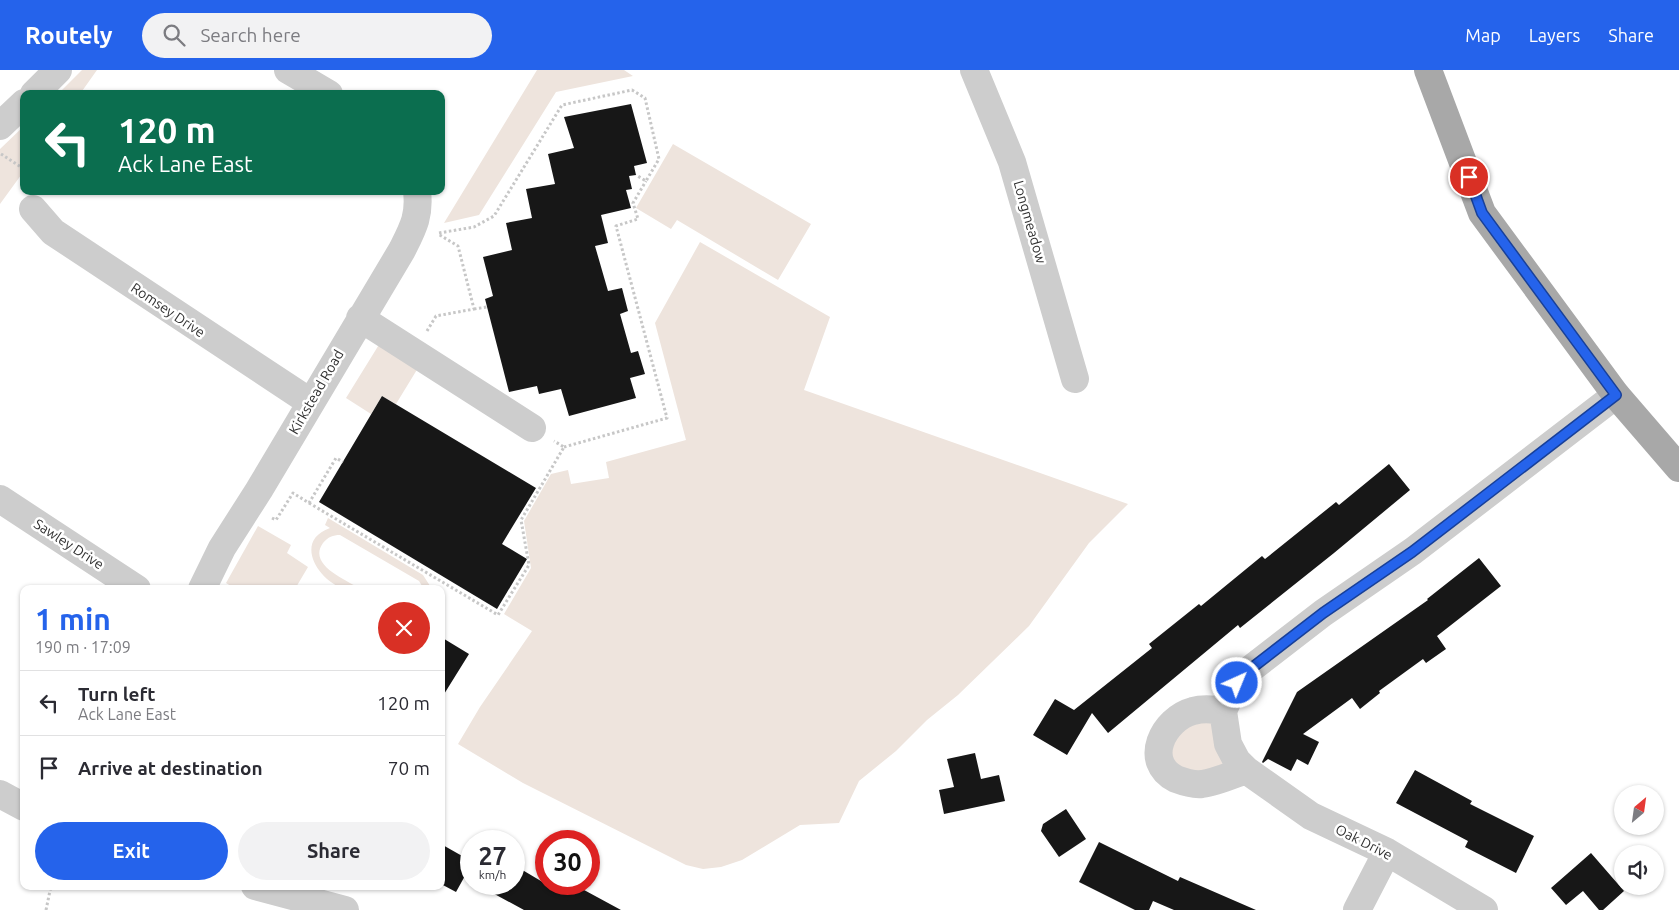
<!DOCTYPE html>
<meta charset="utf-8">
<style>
:root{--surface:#fff;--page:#f2f2f3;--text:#2b2b33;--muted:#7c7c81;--line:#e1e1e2;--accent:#2563eb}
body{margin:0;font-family:Ubuntu,sans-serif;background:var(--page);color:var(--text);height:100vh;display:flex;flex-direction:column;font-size:19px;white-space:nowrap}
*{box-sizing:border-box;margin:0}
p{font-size:16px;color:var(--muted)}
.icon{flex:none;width:28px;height:28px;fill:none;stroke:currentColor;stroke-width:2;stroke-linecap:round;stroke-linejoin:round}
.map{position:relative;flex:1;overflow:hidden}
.side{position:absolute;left:20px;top:515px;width:425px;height:305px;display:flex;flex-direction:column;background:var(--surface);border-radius:10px;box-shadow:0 1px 4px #0004}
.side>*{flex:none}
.banner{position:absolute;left:20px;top:20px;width:425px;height:105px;border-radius:10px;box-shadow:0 1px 4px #0004;background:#0b6e4f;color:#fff;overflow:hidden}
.needle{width:32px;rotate:29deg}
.buttons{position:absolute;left:1614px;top:715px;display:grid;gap:10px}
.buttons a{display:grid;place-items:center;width:50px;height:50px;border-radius:50%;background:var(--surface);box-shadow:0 1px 4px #0004;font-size:25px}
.speed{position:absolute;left:460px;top:760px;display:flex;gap:10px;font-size:25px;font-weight:700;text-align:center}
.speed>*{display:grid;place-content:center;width:65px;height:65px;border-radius:50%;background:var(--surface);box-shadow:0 1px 4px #0004;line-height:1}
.speed small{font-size:12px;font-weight:400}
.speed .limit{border:8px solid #d22;background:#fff;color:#111}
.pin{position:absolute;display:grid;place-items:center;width:42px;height:42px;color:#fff;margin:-21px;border:2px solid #fff;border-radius:50%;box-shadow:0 1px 5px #0007}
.me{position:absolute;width:55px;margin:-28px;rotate:44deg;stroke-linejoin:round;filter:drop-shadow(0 0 4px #0008)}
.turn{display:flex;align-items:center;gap:18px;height:105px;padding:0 15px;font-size:22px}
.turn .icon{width:65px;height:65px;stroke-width:2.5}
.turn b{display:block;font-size:35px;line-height:42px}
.round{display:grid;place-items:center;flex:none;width:52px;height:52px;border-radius:26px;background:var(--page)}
.summary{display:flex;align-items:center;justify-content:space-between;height:85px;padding:0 15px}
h1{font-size:30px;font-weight:700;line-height:38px;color:var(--accent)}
.cta{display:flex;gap:10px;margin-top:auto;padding:10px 15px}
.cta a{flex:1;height:58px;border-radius:30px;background:var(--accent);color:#fff;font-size:20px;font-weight:700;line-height:58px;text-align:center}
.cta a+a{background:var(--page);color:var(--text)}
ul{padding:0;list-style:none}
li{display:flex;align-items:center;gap:15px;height:65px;padding:0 15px;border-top:1px solid var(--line)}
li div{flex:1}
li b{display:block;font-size:19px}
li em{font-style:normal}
header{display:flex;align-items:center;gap:30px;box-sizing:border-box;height:70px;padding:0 25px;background:var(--accent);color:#fff}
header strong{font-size:24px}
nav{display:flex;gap:28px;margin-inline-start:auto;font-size:18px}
.search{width:350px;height:45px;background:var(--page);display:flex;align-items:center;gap:12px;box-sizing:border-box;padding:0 18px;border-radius:28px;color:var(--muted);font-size:19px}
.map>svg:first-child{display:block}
</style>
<header>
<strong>Routely</strong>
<div class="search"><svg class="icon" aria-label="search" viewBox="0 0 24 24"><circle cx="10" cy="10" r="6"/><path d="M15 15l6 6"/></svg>Search here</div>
<nav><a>Map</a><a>Layers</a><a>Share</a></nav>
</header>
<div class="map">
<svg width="1679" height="840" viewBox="0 0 1679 840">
<rect width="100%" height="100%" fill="#fff"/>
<path fill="#eee4dd" d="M82 0H97L80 24H58Z
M537 0H624L633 6 556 22 479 145 444 153Z
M24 56V101L0 134V79Z
M673 74 811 154 778 210 677 150 671 159 636 138Z
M700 172 830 247 804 320 1128 434 1089 473 1029 556 958 625 927 650 896 681 859 711 839 753 800 755 742 790 721 797 703 799 686 795 523 713 458 674 480 637 532 561 504 544 531 498 524 451 551 404 568 400 571 414 609 408 606 392 686 370 655 253Z
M380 273 418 298 396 334 382 326 371 344 346 328Z
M328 448 423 505 432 519H424L419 511 340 465C333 465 328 467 323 473 307 495 347 510 361 519 356 519 349 520 345 519 318 511 293 471 330 458L325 455Z
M258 456 291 475 287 483 308 497 295 519H236L226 513Z
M1207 639 1237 691 1185 713 1160 672Z"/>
<path fill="#171717" d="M631 34 647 93 634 96 636 105 629 106 632 119 626 120 631 138 601 145 608 173 595 176 608 221 622 218 628 241 620 244 631 283 638 281 645 304 630 308 636 328 569 346 561 319 539 324 537 316 509 322 485 229 493 226 483 187 512 180 506 153 532 148 526 119 555 114 548 84 574 78 564 47Z
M382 326 536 418 502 474 527 489 497 539 319 432Z
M1389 394 1410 420 1334 483 1240 558 1238 555 1108 663 1092 643 1067 685 1033 665 1055 629 1074 640 1152 578 1149 574 1199 534 1201 536 1262 486 1265 489 1336 432 1339 435Z
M1479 488 1501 516 1437 566 1446 579 1426 593 1423 589 1379 621 1380 623 1360 639 1352 628 1303 664 1319 672 1308 695 1297 689 1291 701 1268 689 1263 693 1262 692 1297 622 1428 530 1427 529Z
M441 567 469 584 441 629Z
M975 683 981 709 999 705 1005 731 944 744 939 720 954 717 947 689Z
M1415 700 1472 731 1470 734 1534 766 1516 803 1465 777 1468 771 1396 733Z
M1066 739 1086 769 1059 787 1041 761 1043 754Z
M1099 772 1178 811 1180 807 1256 840H1174L1153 831 1149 840H1135L1079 812Z
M441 774 471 791V795L456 822 441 814Z
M1591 783 1624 821 1603 840H1599L1583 821 1566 835 1551 818Z
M514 795 546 814H573L621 840H524L476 814H514Z"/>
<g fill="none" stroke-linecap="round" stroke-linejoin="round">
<path stroke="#c7c7c7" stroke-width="3" stroke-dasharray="2.5 2.5" stroke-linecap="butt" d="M1 84 24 99
M439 163 474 157 494 146 562 35 632 20 645 28 659 89 646 111 636 105
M474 239 487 237
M427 261 436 246 474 239 458 176 438 164
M564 377 667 348 616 156 638 149 633 133 646 111
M309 433 498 545 529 495 521 450 564 377 554 371
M272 448 276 450 293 423 309 433 336 388 343 392
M46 840 51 816"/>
<path stroke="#cdcdcd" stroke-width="28" d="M288 0 329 24
M974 0 1012 92 1075 309
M34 24 58 0
M0 56 24 33
M33 139 53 162 310 332
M360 248 532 358
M0 429 137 519
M202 519 222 478 259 420 402 180C413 158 420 146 417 121
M1223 641C1213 639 1203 638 1193 641 1163 649 1142 692 1176 709 1184 712 1193 715 1202 714 1216 712 1232 705 1246 700
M0 724 24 737
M255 816 345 840
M1357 840 1387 782
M1484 840 1387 782 1311 746 1246 700 1237 691 1228 674 1223 641 1231 623 1244 604 1323 543 1413 481 1616 325"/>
<path stroke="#a8a8a8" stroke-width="28" d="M1428 0 1482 143 1616 325 1679 398"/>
</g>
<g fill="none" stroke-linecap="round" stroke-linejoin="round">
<defs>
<path id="route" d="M1237 613 1244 604 1323 543 1412 482 1616 325 1482 143 1469 107"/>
</defs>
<use href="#route" stroke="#184099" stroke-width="12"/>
<use href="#route" stroke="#2563eb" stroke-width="9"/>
</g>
<g text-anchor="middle" stroke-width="5" stroke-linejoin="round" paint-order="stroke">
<g font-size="14" fill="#303030" stroke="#fff">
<text transform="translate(1030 152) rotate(74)" y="5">Longmeadow</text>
<text transform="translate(168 240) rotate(34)" y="5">Romsey Drive</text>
<text transform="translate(316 322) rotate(-60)" y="5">Kirkstead Road</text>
<text transform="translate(69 474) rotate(33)" y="5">Sawley Drive</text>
<text transform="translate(1364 772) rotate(27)" y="5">Oak Drive</text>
</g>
</g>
</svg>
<div class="buttons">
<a><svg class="needle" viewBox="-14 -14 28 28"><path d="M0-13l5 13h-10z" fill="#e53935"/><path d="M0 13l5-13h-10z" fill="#7c7c81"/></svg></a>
<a><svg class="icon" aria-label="sound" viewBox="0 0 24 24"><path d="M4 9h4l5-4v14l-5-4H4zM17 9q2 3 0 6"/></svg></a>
</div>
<div class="speed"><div>27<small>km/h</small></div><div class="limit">30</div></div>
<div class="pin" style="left:1469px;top:107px;background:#d93025"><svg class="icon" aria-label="arrive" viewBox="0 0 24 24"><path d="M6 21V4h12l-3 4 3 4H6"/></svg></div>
<svg class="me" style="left:1237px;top:613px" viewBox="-20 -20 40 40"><circle r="17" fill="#2563eb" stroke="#fff" stroke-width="3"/><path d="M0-11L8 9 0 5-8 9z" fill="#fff"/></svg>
<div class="banner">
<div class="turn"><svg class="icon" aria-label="left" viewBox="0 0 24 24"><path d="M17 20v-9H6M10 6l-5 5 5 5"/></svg><div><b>120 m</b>Ack Lane East</div></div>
</div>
<section class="side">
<div class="summary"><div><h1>1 min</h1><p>190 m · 17:09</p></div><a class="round" style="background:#d93025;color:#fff"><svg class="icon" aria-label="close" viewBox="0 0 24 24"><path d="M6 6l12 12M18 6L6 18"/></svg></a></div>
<ul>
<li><svg class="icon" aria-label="left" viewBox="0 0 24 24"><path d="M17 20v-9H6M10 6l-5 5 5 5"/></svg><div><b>Turn left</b><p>Ack Lane East</p></div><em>120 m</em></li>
<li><svg class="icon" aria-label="arrive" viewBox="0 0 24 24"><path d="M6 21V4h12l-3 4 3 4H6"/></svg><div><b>Arrive at destination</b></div><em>70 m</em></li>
</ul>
<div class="cta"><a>Exit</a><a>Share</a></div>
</section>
</div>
